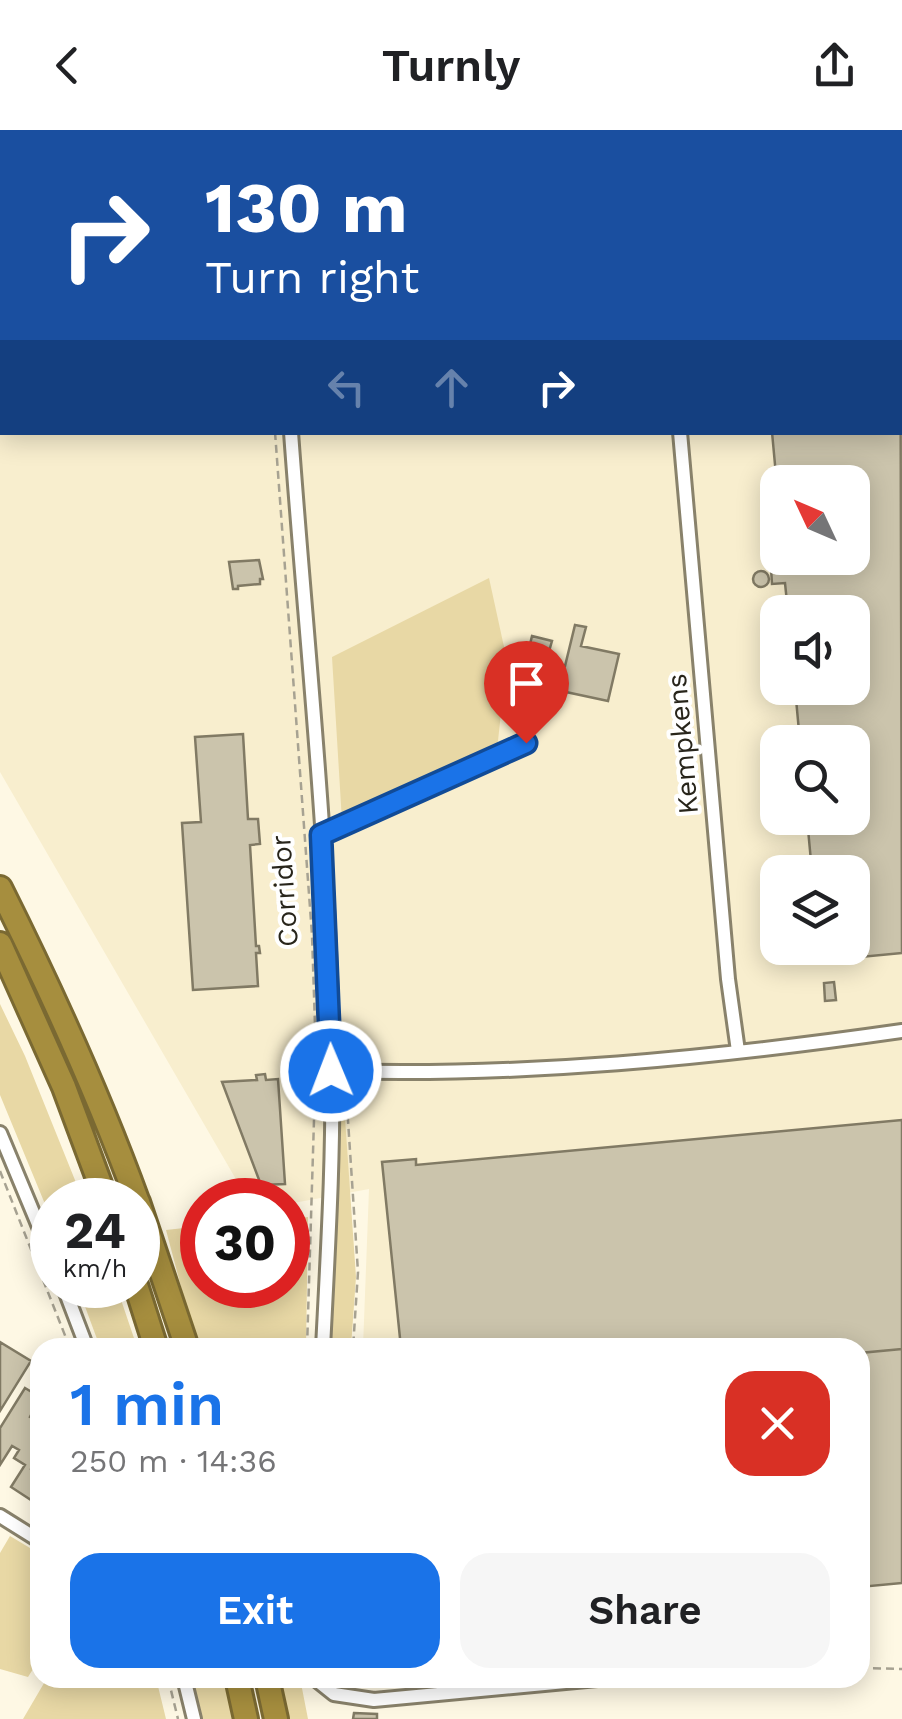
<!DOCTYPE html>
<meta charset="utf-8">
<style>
:root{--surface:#fff;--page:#f6f6f6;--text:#202124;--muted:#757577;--accent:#1a73e8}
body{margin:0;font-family:"Work Sans",sans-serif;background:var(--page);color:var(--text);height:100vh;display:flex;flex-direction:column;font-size:38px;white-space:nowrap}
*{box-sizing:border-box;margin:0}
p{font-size:32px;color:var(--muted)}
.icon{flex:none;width:55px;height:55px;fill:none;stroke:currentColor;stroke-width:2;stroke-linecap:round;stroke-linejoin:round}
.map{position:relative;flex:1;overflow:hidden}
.sheet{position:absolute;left:30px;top:1208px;width:840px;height:350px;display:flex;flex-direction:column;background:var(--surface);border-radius:30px;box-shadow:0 5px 25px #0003}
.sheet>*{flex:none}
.banner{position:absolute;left:0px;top:0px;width:902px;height:305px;box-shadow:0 5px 25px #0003;background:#1a4fa0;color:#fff;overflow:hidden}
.needle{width:65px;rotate:314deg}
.fabs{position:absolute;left:760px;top:335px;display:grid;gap:20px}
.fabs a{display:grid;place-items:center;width:110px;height:110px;border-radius:20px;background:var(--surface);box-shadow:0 5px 25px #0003;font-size:50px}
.speed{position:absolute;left:30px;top:1048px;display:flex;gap:20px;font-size:50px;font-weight:700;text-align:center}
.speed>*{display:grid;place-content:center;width:130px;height:130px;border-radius:50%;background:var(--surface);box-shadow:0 5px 25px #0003;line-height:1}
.speed small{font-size:25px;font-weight:400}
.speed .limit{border:15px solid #d22;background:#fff;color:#111}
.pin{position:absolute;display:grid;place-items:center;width:85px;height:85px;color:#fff;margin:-102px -42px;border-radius:50% 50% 50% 0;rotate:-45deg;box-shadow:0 0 10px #0007}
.pin .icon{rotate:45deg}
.me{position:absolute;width:110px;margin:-55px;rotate:359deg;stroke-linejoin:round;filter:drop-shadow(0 0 8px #0008)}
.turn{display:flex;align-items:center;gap:35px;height:210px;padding:0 40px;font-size:45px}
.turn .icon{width:130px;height:130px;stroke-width:2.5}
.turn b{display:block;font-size:70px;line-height:85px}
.lanes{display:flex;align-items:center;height:95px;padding:0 40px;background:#0003;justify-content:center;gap:50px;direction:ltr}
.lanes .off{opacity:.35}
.round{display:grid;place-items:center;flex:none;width:105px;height:105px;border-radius:30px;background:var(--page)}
.overview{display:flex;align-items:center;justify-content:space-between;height:170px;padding:0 40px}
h1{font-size:60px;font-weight:600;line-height:75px;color:var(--accent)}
.cta{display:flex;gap:20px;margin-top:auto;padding:20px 40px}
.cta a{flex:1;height:115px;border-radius:30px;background:var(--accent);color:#fff;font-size:40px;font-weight:600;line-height:115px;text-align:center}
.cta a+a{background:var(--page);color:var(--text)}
header{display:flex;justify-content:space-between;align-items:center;height:130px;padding:0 40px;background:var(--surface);font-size:45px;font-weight:600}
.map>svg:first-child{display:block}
</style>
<header><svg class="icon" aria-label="back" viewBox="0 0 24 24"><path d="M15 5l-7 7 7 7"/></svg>Turnly<svg class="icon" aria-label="share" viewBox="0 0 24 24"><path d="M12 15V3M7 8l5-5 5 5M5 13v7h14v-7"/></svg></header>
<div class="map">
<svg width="902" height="1589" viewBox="0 0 902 1589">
<rect width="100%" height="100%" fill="#fef8e4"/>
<path fill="#f8eece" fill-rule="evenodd" d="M0 0H902V1260L860 1218 363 1217 369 1059 288 1074V1070H248L0 642ZM2 2H900V302H2ZM778 352H852V428H778ZM778 482H852V558H778ZM778 612H852V688H778ZM778 742H852V818H778Z"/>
<path fill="#e8d8a5" d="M489 448 506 526 501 534 504 555 497 620 342 691 332 527Z
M0 874 25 926 83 1070H52V1091L0 965Z
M343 959 356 1147 351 1217 330 1218 338 967Z
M308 1087 306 1217H197L166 1100 202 1096V1155H288V1089Z
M77 1155H116L137 1217H100Z
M10 1406 40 1424V1528L28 1547 0 1539V1423Z
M47 1548H156L166 1589H23Z
M192 1548H224L233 1589H200Z
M277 1548H300L308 1589H285Z"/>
<path fill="#cbc4ac" stroke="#817a64" stroke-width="2.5" d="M0 0 70 2H2L0 111Z
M70 0H168V2H70Z
M900 49 902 823 819 831 818 818H852V742H812L807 688H852V612H800L795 558H852V482H788L785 453 772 454 771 438 784 437 783 428H852V352H778V367L772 302H900Z
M259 430 263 449H260V454L238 456V459H233L229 432Z
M753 449a8 8 0 1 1 16 0a8 8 0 1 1-16 0Z
M575 495 586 497 581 516 619 524 608 571 552 559 558 535 565 536Z
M532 506 552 511 539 556 521 552Z
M500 554 521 559 516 577 496 572Z
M243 604 248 689H258L260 714 250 715 256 816H259L260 823H256L258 856 193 860 182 693 201 692 195 607Z
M834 852 836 870 825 871 824 853Z
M265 944 266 950 278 949 285 1054 261 1055 222 952 257 950 256 945Z
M902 990V1219L860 1223V1218H401L382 1032 416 1029V1035Z
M0 1212 31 1231 0 1281Z
M902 1219V1453L860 1457V1223Z
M25 1258 40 1267 30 1287 40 1292V1324L31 1339 40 1349V1357L31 1370 11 1357 25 1335 14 1328 19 1320 12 1316 0 1335V1298Z
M354 1583 377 1584V1589H353Z"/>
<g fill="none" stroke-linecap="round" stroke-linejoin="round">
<defs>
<path id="service" d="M174 0V2
M0 120 2 119
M322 704 526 613"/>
<path id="minor" d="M249 0 250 2
M261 0V2
M750 2 761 0
M0 154 2 157
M291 302C306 509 329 716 332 922 334 1021 328 1119 323 1218
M680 302 728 849 738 921
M331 941C522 947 714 928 902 901
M0 1003 52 1128
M63 1155 87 1218
M0 1386 40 1411
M184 1548 194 1589
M314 1548 334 1564 374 1570 608 1548"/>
<path id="motorway" d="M0 758C51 860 98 963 137 1070
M0 814 64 957 106 1070
M138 1072 187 1218
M136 1155 156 1218
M237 1548 246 1589
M267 1548 276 1589"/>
</defs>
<use href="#service" stroke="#89826b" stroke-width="11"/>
<use href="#minor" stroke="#89826b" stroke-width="18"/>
<use href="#motorway" stroke="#7a6932" stroke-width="28"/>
<path stroke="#a7a292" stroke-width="2.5" stroke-dasharray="8 5" stroke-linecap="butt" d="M227 0 228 2
M0 136 2 135
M275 302 312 805 316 925 307 1218
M346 960 358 1142 353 1218
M0 1041 70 1218
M860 1538 902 1539
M168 1548 178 1589"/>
<use href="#service" stroke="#fff" stroke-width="6"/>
<use href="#minor" stroke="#fff" stroke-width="12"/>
<use href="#motorway" stroke="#a68e3e" stroke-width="22"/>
</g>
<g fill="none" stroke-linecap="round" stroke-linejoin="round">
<defs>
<path id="route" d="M331 941 321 705 526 613"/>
</defs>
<use href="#route" stroke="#114b97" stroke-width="25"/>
<use href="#route" stroke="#1a73e8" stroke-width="18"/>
</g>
<g text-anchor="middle" stroke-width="8" stroke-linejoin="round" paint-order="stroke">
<g font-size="28" fill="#28251b" stroke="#fff">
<text transform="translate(682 614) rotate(-95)" y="10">Kempkens</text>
<text transform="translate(284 761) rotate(-94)" y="10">Corridor</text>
</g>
</g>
</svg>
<div class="fabs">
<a><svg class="needle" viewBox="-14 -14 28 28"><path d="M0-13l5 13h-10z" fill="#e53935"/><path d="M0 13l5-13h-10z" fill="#757577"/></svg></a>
<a><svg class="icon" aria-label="sound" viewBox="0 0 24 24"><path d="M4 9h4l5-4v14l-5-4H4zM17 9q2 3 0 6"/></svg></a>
<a><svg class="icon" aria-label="search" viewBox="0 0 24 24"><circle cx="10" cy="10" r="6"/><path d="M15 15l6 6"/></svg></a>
<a><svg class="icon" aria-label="layers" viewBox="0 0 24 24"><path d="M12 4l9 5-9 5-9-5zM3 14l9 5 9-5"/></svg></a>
</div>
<div class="speed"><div>24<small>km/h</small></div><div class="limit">30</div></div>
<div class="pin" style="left:526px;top:613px;background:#d93025"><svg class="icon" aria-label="arrive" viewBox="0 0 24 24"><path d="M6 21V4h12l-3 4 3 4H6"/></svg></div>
<svg class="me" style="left:331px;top:941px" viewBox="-20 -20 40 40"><circle r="17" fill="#1a73e8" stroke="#fff" stroke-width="3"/><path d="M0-11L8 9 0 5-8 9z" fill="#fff"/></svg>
<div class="banner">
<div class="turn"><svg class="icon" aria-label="right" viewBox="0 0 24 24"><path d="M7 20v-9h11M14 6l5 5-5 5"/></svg><div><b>130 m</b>Turn right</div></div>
<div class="lanes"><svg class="icon off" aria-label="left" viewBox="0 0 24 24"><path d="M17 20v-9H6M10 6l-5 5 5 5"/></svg><svg class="icon off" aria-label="ahead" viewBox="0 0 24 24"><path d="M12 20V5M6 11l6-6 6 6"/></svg><svg class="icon" aria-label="right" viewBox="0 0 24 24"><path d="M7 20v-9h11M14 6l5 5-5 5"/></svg></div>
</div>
<section class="sheet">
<div class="overview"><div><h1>1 min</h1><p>250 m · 14:36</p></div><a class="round" style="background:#d93025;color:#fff"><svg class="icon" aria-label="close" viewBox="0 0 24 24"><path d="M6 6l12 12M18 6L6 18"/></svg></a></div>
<div class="cta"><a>Exit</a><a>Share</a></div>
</section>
</div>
